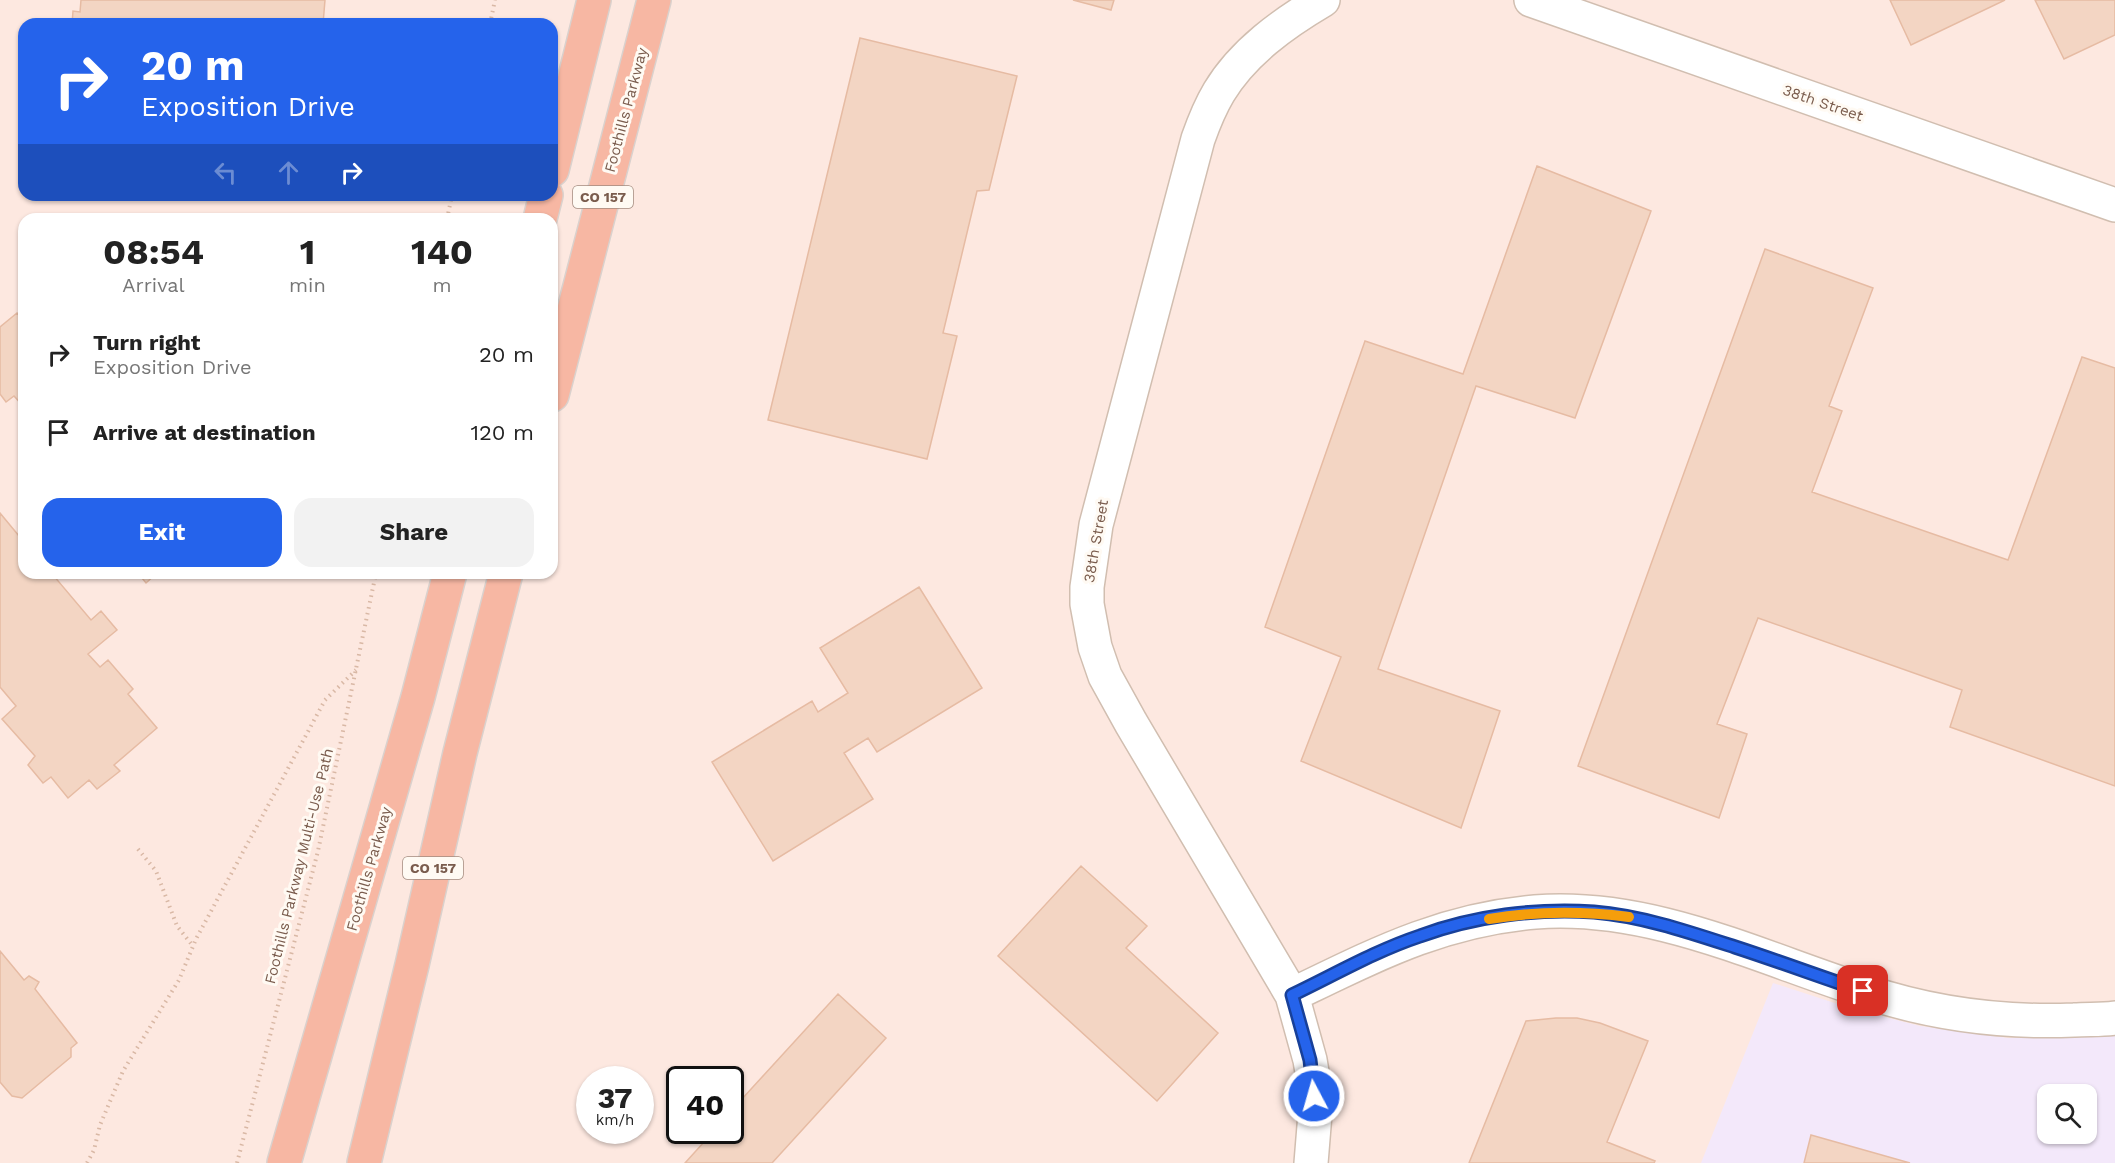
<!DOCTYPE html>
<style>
:root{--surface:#fff;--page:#f2f2f2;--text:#222;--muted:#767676;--accent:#2563eb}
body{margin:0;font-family:"Work Sans",sans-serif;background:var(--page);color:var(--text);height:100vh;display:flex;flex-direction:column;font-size:22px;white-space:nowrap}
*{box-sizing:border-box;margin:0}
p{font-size:20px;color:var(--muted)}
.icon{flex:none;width:33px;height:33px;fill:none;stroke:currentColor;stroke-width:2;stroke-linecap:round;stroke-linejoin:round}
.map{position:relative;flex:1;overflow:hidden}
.side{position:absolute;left:18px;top:213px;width:540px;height:366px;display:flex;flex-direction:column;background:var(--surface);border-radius:18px;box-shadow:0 2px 4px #0004}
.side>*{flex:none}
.guide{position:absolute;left:18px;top:18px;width:540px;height:183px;border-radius:18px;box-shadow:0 2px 4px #0004;background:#2563eb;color:#fff;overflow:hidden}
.controls{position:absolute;left:2037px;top:1084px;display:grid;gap:12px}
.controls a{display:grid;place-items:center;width:60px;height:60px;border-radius:12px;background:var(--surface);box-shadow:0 2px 4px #0004;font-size:30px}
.speed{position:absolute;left:576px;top:1066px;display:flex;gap:12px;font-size:30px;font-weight:700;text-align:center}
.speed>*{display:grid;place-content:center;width:78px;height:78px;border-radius:50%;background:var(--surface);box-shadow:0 2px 4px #0004;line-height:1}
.speed small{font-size:15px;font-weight:400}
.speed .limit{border:3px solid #111;border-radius:9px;background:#fff;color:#111}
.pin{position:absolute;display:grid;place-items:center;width:51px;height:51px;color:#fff;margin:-26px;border-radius:12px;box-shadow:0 3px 9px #0006}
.me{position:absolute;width:66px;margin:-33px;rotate:354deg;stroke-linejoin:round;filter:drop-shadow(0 0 4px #0008)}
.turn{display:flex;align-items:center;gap:21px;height:126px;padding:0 24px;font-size:27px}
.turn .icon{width:78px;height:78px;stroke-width:2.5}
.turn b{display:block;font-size:42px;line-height:51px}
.lanes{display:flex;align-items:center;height:57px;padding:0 24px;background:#0003;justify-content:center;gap:30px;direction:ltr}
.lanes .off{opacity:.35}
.eta{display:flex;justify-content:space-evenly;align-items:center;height:102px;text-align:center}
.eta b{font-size:36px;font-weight:700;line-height:42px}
.cta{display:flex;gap:12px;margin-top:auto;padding:12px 24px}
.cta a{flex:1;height:69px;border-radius:18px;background:var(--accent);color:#fff;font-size:24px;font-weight:700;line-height:69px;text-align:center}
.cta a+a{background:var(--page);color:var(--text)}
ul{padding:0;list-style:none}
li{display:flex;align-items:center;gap:18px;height:78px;padding:0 24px}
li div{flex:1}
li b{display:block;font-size:22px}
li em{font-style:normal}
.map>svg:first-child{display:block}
</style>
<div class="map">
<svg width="2115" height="1163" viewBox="0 0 2115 1163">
<rect width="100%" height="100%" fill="#fdf6ec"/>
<path fill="#fde8e0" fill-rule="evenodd" d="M0 0H2115V1163H0ZM24 24H552V195H24ZM24 219H552V573H24ZM590 1080H640V1131H590ZM680 1080H730V1131H680ZM2048 1095H2086V1134H2048Z"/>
<path fill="#f3e8fa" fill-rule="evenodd" d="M1773 983 1850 1008 1920 1026 2008 1038 2115 1034V1163H1701ZM2048 1095H2086V1134H2048Z"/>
<path fill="#f3d5c3" stroke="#e6bba3" stroke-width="1.5" d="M81 0H325L323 24H72L73 11 80 12Z
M1073 0H1114L1111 10Z
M1890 0H2005L1911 45Z
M2035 0H2115V35L2064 59Z
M860 38 1017 76 989 190 977 191 943 333 957 336 927 459 768 420Z
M1537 166 1651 211 1575 418 1476 386 1378 669 1500 711 1461 828 1301 761 1341 657 1265 627 1365 341 1463 374Z
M1765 249 1873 288 1829 406 1842 411 1812 492 2008 560 2082 357 2115 368V786L1950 727 1962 690 1758 618 1717 724 1747 734 1719 818 1578 766Z
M17 313 22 319 24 317V407L14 396 6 402 0 394V327Z
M0 513 24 542V573H56L53 575 91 620 101 611 117 630 88 654 100 667 108 660 133 689 128 694 157 728 114 765 120 771 97 789 89 780 68 798 51 777 43 783 28 765 35 756 2 719 16 706 0 687Z
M138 573H157L146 583Z
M919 587 982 688 877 752 868 738 844 753 873 799 773 861 712 762 812 701 818 712 848 693 820 648Z
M1081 866 1147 926 1126 948 1218 1033 1157 1101 998 956Z
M0 951 24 980 29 976 39 982 35 989 77 1043 71 1048V1057L22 1098 12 1096 0 1082Z
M838 994 886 1038 772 1163H685L714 1131H730V1112Z
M1556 1018H1577L1600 1023 1648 1041 1607 1142 1655 1161 1654 1163H1469L1526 1021Z
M1811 1135 1910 1163H1804Z"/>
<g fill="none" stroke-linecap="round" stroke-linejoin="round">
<defs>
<path id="minor" d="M1531 0 2115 205
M1292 995C1375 955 1441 920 1535 912 1650 903 1758 957 1864 991 1932 1014 2003 1023 2074 1020 2088 1019 2102 1020 2115 1018
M1311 1163 1315 1114 1313 1078 1310 1060 1292 995 1131 723 1105 676 1095 647 1087 604V587L1096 525 1198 139C1204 122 1210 107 1219 92 1243 52 1284 23 1323 0"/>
<path id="highway" d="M552 170 594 0
M540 219 546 195
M552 395 654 0
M284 1163 418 697 450 573
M364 1163 412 965 460 753 506 573"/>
</defs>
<use href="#minor" stroke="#d1beb0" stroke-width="36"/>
<use href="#highway" stroke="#dad1cd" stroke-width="36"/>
<path stroke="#d9b8a5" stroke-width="4" stroke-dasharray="1.5 4.5" stroke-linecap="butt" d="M490 24 495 0
M447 219 452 195
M138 849 156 871 177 926 193 946
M87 1163 94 1150 100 1125 123 1071 179 980 196 939 325 700 356 670
M237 1163 318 851 376 573"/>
<use href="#minor" stroke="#fff" stroke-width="33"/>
<use href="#highway" stroke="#f7b7a3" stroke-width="33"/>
</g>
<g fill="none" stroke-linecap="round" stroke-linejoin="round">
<defs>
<path id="route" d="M1314 1096 1310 1060 1292 995C1334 975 1375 951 1420 936 1474 916 1536 908 1594 912 1642 916 1689 932 1735 947 1778 961 1821 977 1863 991"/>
</defs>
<use href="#route" stroke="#184099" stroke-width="15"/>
<use href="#route" stroke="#2563eb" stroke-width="10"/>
<path stroke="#f59e0b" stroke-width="10" d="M1489 919C1536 911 1581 911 1629 917"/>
</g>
<g text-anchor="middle" stroke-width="6" stroke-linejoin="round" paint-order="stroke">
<g fill="#fffaf3" stroke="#a28b7f" stroke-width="1.5">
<rect x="573" y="186" width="60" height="22" rx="4.5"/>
<rect x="403" y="857" width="60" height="22" rx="4.5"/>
</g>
<g font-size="14" font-weight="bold" fill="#7a5c4d">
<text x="603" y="202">CO 157</text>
<text x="433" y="873">CO 157</text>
</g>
<g font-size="15" fill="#7a5c4d" stroke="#fffaf3">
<text transform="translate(1823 103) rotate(19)" y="5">38th Street</text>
<text transform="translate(626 110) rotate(-75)" y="5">Foothills Parkway</text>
<text transform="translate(1096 541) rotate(-80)" y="5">38th Street</text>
<text transform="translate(299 866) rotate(-76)" y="5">Foothills Parkway Multi-Use Path</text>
<text transform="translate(369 869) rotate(-74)" y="5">Foothills Parkway</text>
</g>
</g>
</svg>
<div class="controls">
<a><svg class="icon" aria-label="search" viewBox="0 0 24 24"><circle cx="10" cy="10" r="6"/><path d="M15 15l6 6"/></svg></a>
</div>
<div class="speed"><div>37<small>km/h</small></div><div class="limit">40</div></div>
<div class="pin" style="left:1863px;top:991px;background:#d93025"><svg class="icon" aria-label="arrive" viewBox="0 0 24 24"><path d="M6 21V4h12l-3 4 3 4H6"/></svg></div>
<svg class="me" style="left:1314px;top:1096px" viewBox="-20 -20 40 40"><circle r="17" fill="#2563eb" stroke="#fff" stroke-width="3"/><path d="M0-11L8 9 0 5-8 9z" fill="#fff"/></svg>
<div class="guide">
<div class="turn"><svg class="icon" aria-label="right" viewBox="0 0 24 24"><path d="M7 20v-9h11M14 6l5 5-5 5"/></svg><div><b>20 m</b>Exposition Drive</div></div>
<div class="lanes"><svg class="icon off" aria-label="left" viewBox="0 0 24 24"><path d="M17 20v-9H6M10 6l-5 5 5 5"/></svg><svg class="icon off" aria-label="ahead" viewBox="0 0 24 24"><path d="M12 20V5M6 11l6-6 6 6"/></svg><svg class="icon" aria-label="right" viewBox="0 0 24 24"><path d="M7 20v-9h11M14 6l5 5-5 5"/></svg></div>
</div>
<section class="side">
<div class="eta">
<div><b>08:54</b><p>Arrival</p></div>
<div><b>1</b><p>min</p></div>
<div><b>140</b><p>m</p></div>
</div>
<ul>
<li><svg class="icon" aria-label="right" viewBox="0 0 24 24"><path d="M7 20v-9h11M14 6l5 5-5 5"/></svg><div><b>Turn right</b><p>Exposition Drive</p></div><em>20 m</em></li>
<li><svg class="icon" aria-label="arrive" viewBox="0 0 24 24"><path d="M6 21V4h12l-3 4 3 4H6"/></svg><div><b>Arrive at destination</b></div><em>120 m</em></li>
</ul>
<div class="cta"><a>Exit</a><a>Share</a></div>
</section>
</div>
